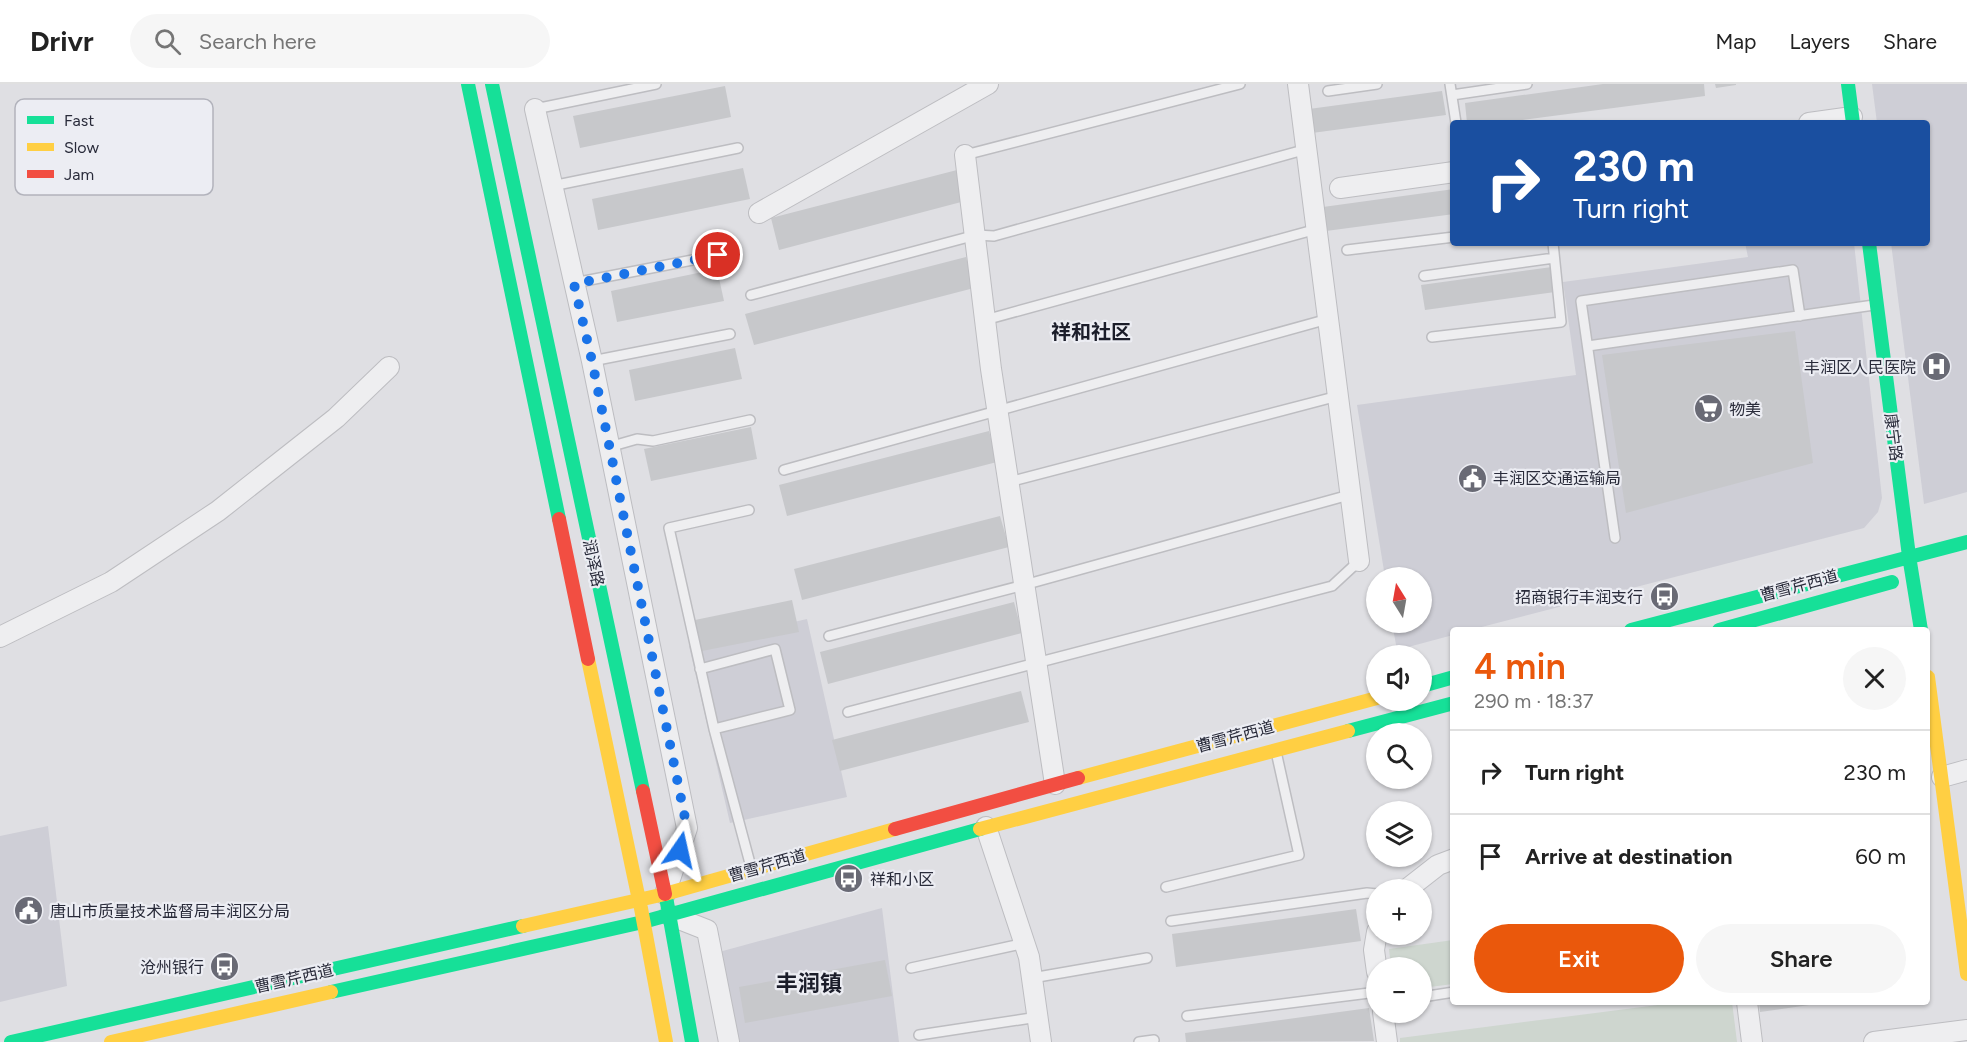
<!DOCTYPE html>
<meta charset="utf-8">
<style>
:root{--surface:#fff;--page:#f6f6f6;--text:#222;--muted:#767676;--line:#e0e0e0;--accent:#ea580c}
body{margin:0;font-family:Figtree,"Noto Sans SC",sans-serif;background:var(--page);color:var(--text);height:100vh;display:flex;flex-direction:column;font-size:22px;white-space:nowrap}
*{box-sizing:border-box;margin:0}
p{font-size:20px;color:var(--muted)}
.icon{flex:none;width:33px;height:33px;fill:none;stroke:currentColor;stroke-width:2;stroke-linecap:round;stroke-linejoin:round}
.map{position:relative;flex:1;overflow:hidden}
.side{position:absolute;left:1450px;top:543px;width:480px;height:378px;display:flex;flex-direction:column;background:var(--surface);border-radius:6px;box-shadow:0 2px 4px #0004}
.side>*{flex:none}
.hud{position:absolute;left:1450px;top:36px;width:480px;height:126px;border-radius:6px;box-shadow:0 2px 4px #0004;background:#1a4fa0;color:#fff;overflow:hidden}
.needle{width:39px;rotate:349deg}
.fabs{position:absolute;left:1366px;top:483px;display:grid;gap:12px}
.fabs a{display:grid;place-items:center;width:66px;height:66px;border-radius:50%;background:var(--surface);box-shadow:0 2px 4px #0004;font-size:30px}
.pin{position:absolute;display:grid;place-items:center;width:51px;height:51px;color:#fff;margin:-26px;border:3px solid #fff;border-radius:50%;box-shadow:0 2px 6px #0007}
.me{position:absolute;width:66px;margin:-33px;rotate:11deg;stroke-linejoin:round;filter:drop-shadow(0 0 4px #0008)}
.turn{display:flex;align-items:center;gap:21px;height:126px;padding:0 24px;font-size:27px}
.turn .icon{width:78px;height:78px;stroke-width:2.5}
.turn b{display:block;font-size:42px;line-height:51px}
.round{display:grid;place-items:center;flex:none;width:63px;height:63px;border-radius:32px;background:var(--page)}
.headline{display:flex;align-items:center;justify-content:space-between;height:102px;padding:0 24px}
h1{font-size:36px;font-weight:600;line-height:45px;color:var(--accent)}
.action{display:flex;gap:12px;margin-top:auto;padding:12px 24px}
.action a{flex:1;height:69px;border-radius:36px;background:var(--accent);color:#fff;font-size:24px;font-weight:600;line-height:69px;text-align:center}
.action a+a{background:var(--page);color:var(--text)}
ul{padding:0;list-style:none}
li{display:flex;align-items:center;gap:18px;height:84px;padding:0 24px;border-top:2px solid var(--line)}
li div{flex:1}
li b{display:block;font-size:22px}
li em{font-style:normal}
header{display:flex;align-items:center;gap:36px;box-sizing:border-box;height:84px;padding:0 30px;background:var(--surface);border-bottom:2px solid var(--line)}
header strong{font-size:28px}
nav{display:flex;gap:33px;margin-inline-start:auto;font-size:21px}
.search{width:420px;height:54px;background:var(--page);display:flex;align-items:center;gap:15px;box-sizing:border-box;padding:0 21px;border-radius:33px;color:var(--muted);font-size:22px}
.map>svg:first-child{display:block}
</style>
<header>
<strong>Drivr</strong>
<div class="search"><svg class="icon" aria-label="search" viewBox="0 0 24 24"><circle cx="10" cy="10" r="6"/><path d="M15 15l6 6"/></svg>Search here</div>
<nav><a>Map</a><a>Layers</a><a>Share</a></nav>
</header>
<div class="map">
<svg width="1967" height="958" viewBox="0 0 1967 958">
<rect width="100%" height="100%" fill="#dfdfe3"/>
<path fill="#ceced6" d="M1872 0H1967V408L1924 420 1891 159H1928V39H1877Z
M1745 159H1854L1882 414 1878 428 1864 444 1470 546H1454L1453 551 1397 566 1392 539 1422 538V494L1385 493 1357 321 1576 291 1563 198 1748 173Z
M807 535 847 713 730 739 689 562Z
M48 742 67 902 0 918V752Z
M882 824 899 958H737L719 868Z"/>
<path fill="#ced6cf" d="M1453 856V900L1422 904V884L1391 883 1389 865Z
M1681 918H1732L1737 958H1400V954Z"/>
<path fill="#c7c8cb" d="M1603 0H1704L1705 12 1500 39H1467L1465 19Z
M1715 0H1736V1L1716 4Z
M725 2 731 33 580 64 573 32Z
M1442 7 1446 31 1312 49 1309 25Z
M743 84 750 115 598 146 592 115Z
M957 86 965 117 779 166 771 134Z
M1454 105V130L1326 147 1323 123Z
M966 173 974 204 754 261 745 230Z
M1552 183 1555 208 1425 226 1421 201Z
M717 185 724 217 617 238 611 207Z
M1795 247 1813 379 1626 429 1602 271Z
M735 264 742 295 635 317 629 286Z
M751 343 757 375 651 397 644 365Z
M989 347 997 378 787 432 779 401Z
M1000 432 1009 463 802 516 794 485Z
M792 516 799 548 702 567 695 536Z
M1014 518 1022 549 828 600 820 568Z
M1021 607 1029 638 840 687 832 656Z
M1356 825 1361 857 1176 883 1172 850Z
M885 876 892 912 745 939 739 903Z
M1759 918H1823V919L1760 928Z
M1369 924 1374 957 1186 958 1185 949Z"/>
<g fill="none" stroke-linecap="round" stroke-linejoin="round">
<defs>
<path id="lane" d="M1450 0 1456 39
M1328 7 1377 0
M1452 11 1527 0
M535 25 656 0
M965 71 1240 0
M552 102 738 64
M1347 166 1454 153
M1424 192 1554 174
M574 199 718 171
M751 211 976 151 994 152 1307 65
M985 236 1317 145
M1432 253 1561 238 1553 159
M1588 262 1874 221
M592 277 730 250
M609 363 637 355 653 357 750 336
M784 386 1328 235
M1009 398 1338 312
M749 426 669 444 714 645 751 783
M1615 454 1581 217 1793 186 1800 232
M829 552 1024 501 1349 411
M700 585 775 565 790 626 714 645
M848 628 1332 502 1359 477
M1166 803 1299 771 1277 672
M1171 837 1367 809 1377 810
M911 884 1025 859
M1032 894 1147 874
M1422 913 1454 908
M1187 932 1377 908
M919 951 1038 933
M1139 958 1154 956"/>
<path id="street" d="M1298 0 1359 477
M535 25 592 277 687 744 665 810
M1809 39 1852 33
M965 71 991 285 1055 700
M1340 104 1454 88
M759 129 988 0
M0 553 111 498 218 427 336 334 389 283
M1942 693 1967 686
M986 743 1029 873 1041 958
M1406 806 1438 781 1454 775
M669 831 707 846 729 958
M1377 848 1374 866 1377 888
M1747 918 1752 958
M1383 928 1387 958
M1874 958 1967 946"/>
</defs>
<use href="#lane" stroke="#bdbdc1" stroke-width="12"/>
<use href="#street" stroke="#bdbdc1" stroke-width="22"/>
<use href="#lane" stroke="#eeeef0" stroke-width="9"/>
<use href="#street" stroke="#eeeef0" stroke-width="20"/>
<path stroke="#16e098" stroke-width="14" d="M468 0 559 435
M492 0 643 707
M1848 0 1853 39
M1869 159 1909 472 1921 546
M1631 546 1967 458
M1719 546 1892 498
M1422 602 1454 593
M1348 647 1454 619
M666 813 692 958
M331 908 643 838 980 745
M11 958 523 842"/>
<path stroke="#ffcf43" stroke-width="14" d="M588 575 639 816
M1928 593 1967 890
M1078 694 1377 614
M980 745 1348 647
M640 819 666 958
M523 842 665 810 895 745
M111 958 331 908"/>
<path stroke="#f24e42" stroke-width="14" d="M559 435 588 575
M643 707 665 810
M895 745 1078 694"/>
</g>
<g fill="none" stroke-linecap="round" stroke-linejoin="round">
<path stroke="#1a73e8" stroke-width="10" stroke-dasharray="0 18" d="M680 766 687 744 592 277 574 200 718 171"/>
</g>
<defs>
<symbol id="hospital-disc" viewBox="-11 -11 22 22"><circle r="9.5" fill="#696a75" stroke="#ecedf3"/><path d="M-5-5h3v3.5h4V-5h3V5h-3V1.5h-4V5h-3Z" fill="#fff"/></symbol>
<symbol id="supermarket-disc" viewBox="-11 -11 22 22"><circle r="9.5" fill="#696a75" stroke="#ecedf3"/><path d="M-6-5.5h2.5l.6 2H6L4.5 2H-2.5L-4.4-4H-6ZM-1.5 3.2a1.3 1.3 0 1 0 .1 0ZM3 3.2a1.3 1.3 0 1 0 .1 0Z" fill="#fff"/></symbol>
<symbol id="civic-disc" viewBox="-11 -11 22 22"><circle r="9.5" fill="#696a75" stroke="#ecedf3"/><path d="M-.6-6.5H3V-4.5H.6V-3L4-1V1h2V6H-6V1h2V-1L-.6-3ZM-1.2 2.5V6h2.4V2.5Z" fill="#fff"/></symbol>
<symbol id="bus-disc" viewBox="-11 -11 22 22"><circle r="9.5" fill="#696a75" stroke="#ecedf3"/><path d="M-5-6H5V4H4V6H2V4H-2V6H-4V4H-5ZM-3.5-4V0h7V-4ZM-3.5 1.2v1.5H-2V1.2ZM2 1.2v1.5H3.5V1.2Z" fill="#fff"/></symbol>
</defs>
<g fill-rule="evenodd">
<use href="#hospital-disc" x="1920" y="266" width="33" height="33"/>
<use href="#supermarket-disc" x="1692" y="308" width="33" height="33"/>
<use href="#civic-disc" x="1456" y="378" width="33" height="33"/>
<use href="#bus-disc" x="1648" y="496" width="33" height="33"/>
<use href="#bus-disc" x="832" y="778" width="33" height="33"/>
<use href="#civic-disc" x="12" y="810" width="33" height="33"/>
<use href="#bus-disc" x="208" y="866" width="33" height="33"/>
</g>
<g text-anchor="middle" stroke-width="4.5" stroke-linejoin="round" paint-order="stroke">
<g font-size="16" fill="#292b3a" stroke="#ecedf3" text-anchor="start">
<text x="1916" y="289" text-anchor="end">丰润区人民医院</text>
<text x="1729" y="331">物美</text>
<text x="1493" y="400">丰润区交通运输局</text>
<text x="1643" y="519" text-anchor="end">招商银行丰润支行</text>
<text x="870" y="801">祥和小区</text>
<text x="50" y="833">唐山市质量技术监督局丰润区分局</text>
<text x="204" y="889" text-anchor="end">沧州银行</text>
</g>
<g font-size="16" fill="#292b3a" stroke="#ecedf3">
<text transform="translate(1894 353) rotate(83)" y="6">康宁路</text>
<text transform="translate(594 479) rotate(78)" y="6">润泽路</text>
<text transform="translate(1799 501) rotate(-15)" y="6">曹雪芹西道</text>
<text transform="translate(1235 652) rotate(-15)" y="6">曹雪芹西道</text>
<text transform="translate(767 781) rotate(-16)" y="6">曹雪芹西道</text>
<text transform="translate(294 894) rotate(-13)" y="6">曹雪芹西道</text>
</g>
<g font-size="20" font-weight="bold" fill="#1b1d2a" stroke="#ecedf3">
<text x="1091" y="255">祥和社区</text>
</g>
<g font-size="22" font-weight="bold" fill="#1b1d2a" stroke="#ecedf3">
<text x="809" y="907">丰润镇</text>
</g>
</g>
<rect x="15" y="15" width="198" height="96" rx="9" fill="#ecedf3" stroke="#b2b3bc" stroke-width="1.5"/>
<rect x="27" y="32" width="27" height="8" fill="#16e098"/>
<rect x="27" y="59" width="27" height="8" fill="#ffcf43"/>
<rect x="27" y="86" width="27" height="8" fill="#f24e42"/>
<g font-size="16" fill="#292b3a">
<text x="64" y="42">Fast</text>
<text x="64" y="69">Slow</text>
<text x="64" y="96">Jam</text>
</g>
</svg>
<div class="fabs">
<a><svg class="needle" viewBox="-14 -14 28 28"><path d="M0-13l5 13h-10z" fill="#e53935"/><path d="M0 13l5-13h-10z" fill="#767676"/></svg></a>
<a><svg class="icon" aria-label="sound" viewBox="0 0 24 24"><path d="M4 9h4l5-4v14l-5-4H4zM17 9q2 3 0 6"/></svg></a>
<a><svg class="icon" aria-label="search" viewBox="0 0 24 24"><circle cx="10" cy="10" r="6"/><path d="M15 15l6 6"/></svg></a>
<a><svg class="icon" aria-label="layers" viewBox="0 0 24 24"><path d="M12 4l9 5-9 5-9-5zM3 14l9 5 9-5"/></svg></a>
<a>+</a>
<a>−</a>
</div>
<div class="pin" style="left:718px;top:171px;background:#d93025"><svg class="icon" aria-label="arrive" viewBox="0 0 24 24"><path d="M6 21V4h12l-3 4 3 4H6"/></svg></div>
<svg class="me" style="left:680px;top:766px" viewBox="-20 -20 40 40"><path d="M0-17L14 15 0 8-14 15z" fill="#1a73e8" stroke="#fff" stroke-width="4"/></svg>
<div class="hud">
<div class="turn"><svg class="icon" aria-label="right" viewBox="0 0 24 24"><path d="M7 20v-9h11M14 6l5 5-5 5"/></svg><div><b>230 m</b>Turn right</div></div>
</div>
<section class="side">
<div class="headline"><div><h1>4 min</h1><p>290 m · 18:37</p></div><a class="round"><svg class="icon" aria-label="close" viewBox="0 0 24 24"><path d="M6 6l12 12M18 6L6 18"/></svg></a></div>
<ul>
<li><svg class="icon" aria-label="right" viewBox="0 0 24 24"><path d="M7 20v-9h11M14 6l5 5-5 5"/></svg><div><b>Turn right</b></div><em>230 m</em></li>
<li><svg class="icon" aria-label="arrive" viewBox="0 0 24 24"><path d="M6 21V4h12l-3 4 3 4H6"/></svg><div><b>Arrive at destination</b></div><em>60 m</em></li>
</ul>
<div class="action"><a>Exit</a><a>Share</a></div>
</section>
</div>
